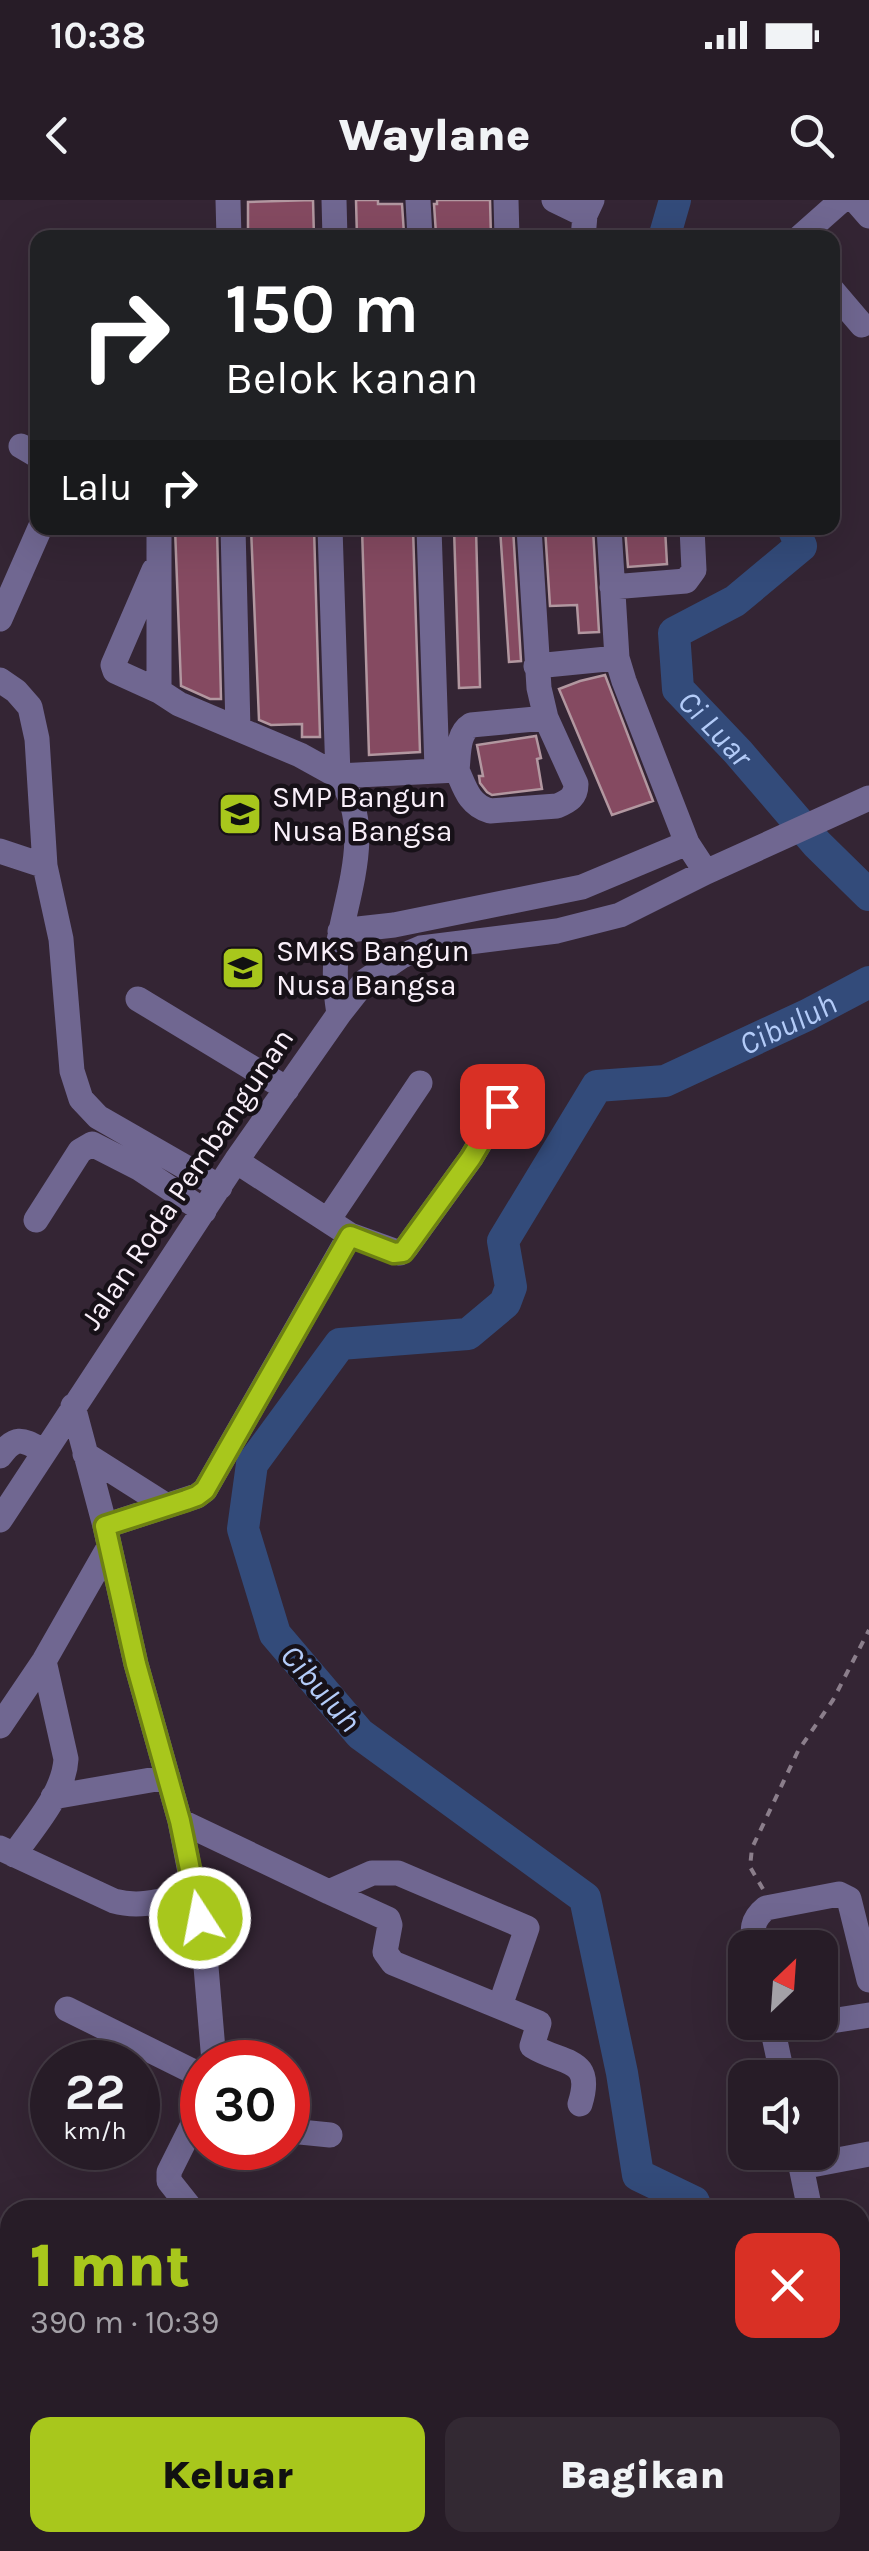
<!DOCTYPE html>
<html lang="id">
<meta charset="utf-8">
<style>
:root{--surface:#271c27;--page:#332933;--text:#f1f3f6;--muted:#a4a1a7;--line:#433a44;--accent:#a8c71c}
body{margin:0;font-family:Karla,sans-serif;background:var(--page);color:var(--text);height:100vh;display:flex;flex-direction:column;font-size:38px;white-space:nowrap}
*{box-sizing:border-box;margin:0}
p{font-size:32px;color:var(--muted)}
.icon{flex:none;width:55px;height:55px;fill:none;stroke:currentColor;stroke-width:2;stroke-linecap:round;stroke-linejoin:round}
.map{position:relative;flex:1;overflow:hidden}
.panel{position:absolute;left:0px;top:2000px;width:870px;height:352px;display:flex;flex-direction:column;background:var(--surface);border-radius:30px 30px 0 0;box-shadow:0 10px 40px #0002,0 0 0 2px var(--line)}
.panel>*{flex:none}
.banner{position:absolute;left:30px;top:30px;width:810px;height:305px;border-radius:20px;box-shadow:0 10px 40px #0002,0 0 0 2px var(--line);background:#202124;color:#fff;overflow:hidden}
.needle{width:65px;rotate:25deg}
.buttons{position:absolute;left:728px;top:1730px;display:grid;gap:20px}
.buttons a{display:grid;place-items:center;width:110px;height:110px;border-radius:20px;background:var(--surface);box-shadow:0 10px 40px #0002,0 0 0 2px var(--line);font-size:50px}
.speed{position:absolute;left:30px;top:1840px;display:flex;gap:20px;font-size:50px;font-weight:700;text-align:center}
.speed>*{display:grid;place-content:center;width:130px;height:130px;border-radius:50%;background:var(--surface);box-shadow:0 10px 40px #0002,0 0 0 2px var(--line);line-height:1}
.speed small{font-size:25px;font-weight:400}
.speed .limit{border:15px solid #d22;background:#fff;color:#111}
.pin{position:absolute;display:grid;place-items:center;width:85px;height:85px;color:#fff;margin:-42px;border-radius:20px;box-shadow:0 5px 15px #0006}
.me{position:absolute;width:110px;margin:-55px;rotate:349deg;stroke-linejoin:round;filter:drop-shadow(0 0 8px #0008)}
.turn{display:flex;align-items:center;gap:35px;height:210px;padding:0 30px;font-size:45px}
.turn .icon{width:130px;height:130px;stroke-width:2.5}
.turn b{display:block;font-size:70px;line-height:85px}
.then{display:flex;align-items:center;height:95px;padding:0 30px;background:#0003;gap:20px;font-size:38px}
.round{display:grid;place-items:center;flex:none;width:105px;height:105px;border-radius:20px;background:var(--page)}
.headline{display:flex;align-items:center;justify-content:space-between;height:170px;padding:0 30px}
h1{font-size:60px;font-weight:800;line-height:75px;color:var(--accent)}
.action{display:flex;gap:20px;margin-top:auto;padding:20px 30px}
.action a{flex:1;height:115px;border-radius:20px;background:var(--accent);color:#111;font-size:40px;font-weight:800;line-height:115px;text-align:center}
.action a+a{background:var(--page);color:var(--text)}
.status{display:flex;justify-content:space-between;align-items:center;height:70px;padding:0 50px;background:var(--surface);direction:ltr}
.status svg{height:28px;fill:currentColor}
header{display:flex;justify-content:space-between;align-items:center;height:130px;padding:0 30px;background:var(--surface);font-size:45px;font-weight:800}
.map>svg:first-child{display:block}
</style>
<div class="status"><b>10:38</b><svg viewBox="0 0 49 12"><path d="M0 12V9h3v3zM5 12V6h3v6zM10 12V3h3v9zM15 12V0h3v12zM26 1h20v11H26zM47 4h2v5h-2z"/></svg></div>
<header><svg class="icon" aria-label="back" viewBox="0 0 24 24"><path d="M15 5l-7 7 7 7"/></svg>Waylane<svg class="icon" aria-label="search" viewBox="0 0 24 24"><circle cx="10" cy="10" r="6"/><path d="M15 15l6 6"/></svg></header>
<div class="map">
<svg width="869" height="2351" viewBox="0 0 869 2351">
<rect width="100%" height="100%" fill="#342534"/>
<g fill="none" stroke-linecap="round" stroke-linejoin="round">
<g stroke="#334b7a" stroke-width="32">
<path d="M664 38 675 0"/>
<path id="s1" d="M793 328 801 346 735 401 674 433 678 489 738 552 817 644 869 695"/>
<path id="s2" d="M697 2010 694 2002 638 1975 622 1873 585 1698 360 1534 275 1434 243 1329 252 1264 340 1144 468 1134 505 1103 511 1087 503 1041 597 886 665 881 807 815 869 782"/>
<path d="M687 2351 689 2342"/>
</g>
</g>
<path fill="#854a61" stroke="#b297a0" stroke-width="2.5" d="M313 0 314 38H291V32H248V2Z
M356 0H378V4H402L404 34 357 38Z
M437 0H490L491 38H440V34H436L434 4H437Z
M175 328H217L221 499H210L181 486Z
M251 328H274V330L314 328 320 537H302V524L271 525 259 520Z
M362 328H413L420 552 369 555Z
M454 328H476L480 487 459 488Z
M500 328H513L521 461 509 462Z
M545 328H556V331L593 329 599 432 579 433 577 405 550 406Z
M625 328H665L667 364 628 367Z
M605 475 653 601 612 615 559 489 580 481Z
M536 536 541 558 537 559 542 589 492 595 487 592 480 583 479 576H483L477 545Z"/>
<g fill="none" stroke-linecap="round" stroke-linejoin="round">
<path stroke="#8b7e8b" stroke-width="4" stroke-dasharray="8 8" stroke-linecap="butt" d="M763 1689 750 1667 752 1648 798 1551 833 1500 869 1430"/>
<path stroke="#706791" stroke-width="25" d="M228 0 229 38
M334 0 335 38
M418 0 420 38
M506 0 507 38
M554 0 585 15
M855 0 869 16
M583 38 585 15 592 0
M799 38 842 0
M832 90 862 125
M21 246 38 256
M159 328V491L179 504 300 555 338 576 457 570C465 588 469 605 490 611L557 606C569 601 576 597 576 584L546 518 539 488 529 328
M233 328 238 529
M330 328 338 576C378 628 343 701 336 759 334 778 336 795 339 814
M429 328 437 569
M609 328 617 458 624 481 687 643 706 672
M154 370 113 465 115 471 159 491
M612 387 686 381 694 370 692 328
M0 419 40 328
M536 466 617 458
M0 480 16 491 30 507 37 539 45 666 61 739 72 871 81 899 98 917 220 987
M457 570C459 554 457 534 471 525L546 518
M0 651 45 666
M340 731 394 725 582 687 687 643
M138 799 287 889
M236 961 350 1035 400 1053 406 1048 471 958 502 906
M36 1020 80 951 92 944 139 968 204 1011
M328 1020 420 883
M73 1206 105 1326 136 1464 180 1621 204 1743 214 1862
M85 1254 167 1306
M0 1256C16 1234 23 1240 44 1251
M0 1320 236 961 339 814 365 781 402 756 421 748 557 731 620 715 706 672 869 598
M105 1326 197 1296 205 1290 350 1035
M0 1526 44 1461 109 1347
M53 1597 168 1577
M180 1621 329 1692 372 1673H398L527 1728 500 1806
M0 1648 114 1701C143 1709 166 1699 195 1692
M14 1655C33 1627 64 1594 66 1559L44 1461
M329 1692 388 1719 390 1725 385 1752 393 1763 539 1823 532 1846C562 1865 595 1856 580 1904
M755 1748C752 1730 751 1720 766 1708L839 1694 849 1699 869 1780
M67 1809 202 1876
M771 1822 783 1878
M773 1830 869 1815
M288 1924 300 1932 330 1935
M798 1952 810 2010
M801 1967 869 1954
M192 2010 169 1981V1972L202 1906
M860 2072 869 2070
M860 2202 869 2200
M0 2236 10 2242
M0 2317 10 2302
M860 2323 869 2326
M24 2342 40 2351
M181 2351 186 2342
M524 2351 530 2342
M841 2351 843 2342"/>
</g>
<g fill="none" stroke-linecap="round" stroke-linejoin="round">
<defs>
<path id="route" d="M200 1718 180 1621 136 1464 105 1326 186 1300 197 1296 205 1290 350 1036 394 1053 403 1052 471 958 502 906"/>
</defs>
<use href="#route" stroke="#6d8112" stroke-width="25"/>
<use href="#route" stroke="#a8c71c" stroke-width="18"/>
</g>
<defs>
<symbol id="school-square" viewBox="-11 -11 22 22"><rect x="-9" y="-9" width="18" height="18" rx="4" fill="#a8c71c" stroke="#171118"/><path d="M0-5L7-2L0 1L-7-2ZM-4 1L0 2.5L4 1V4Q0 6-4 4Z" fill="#111"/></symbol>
</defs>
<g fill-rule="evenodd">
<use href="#school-square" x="215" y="589" width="50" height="50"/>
<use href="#school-square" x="218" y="743" width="50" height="50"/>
</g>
<g text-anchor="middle" stroke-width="9" stroke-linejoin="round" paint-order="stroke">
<g font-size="30" fill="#faf0fa" stroke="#171118" text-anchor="start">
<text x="272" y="607">SMP Bangun<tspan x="272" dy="34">Nusa Bangsa</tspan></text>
<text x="276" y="761">SMKS Bangun<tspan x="276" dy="34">Nusa Bangsa</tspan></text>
</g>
<g font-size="30" fill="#faf0fa" stroke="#171118">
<text transform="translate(187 979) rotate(-56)" y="10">Jalan Roda Pembangunan</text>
</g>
<g font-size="32" font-style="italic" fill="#b3cbf8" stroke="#171118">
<text dy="11" stroke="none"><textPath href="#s1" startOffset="285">Ci Luar</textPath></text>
<text dy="11" stroke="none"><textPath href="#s2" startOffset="1712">Cibuluh</textPath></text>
<text transform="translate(321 1488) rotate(49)" y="11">Cibuluh</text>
</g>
</g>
</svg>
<div class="buttons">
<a><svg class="needle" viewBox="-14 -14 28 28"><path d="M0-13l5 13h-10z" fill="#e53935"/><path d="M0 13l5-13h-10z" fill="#a4a1a7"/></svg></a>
<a><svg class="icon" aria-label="sound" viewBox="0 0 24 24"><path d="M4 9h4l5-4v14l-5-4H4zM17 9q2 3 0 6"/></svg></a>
</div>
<div class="speed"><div>22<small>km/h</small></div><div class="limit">30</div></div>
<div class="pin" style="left:502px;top:906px;background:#d93025"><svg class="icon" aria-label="arrive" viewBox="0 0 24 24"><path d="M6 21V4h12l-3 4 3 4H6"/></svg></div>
<svg class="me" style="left:200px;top:1718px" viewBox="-20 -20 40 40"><circle r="17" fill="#a8c71c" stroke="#fff" stroke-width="3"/><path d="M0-11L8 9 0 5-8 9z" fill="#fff"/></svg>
<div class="banner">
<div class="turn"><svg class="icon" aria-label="right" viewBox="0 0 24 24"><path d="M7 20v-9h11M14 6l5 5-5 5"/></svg><div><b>150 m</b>Belok kanan</div></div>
<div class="then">Lalu<svg class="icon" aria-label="right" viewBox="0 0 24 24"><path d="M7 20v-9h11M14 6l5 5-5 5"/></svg></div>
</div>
<section class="panel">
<div class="headline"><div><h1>1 mnt</h1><p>390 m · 10:39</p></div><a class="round" style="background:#d93025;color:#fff"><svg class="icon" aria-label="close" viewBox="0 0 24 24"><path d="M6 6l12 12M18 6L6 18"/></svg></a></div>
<div class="action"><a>Keluar</a><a>Bagikan</a></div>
</section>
</div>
